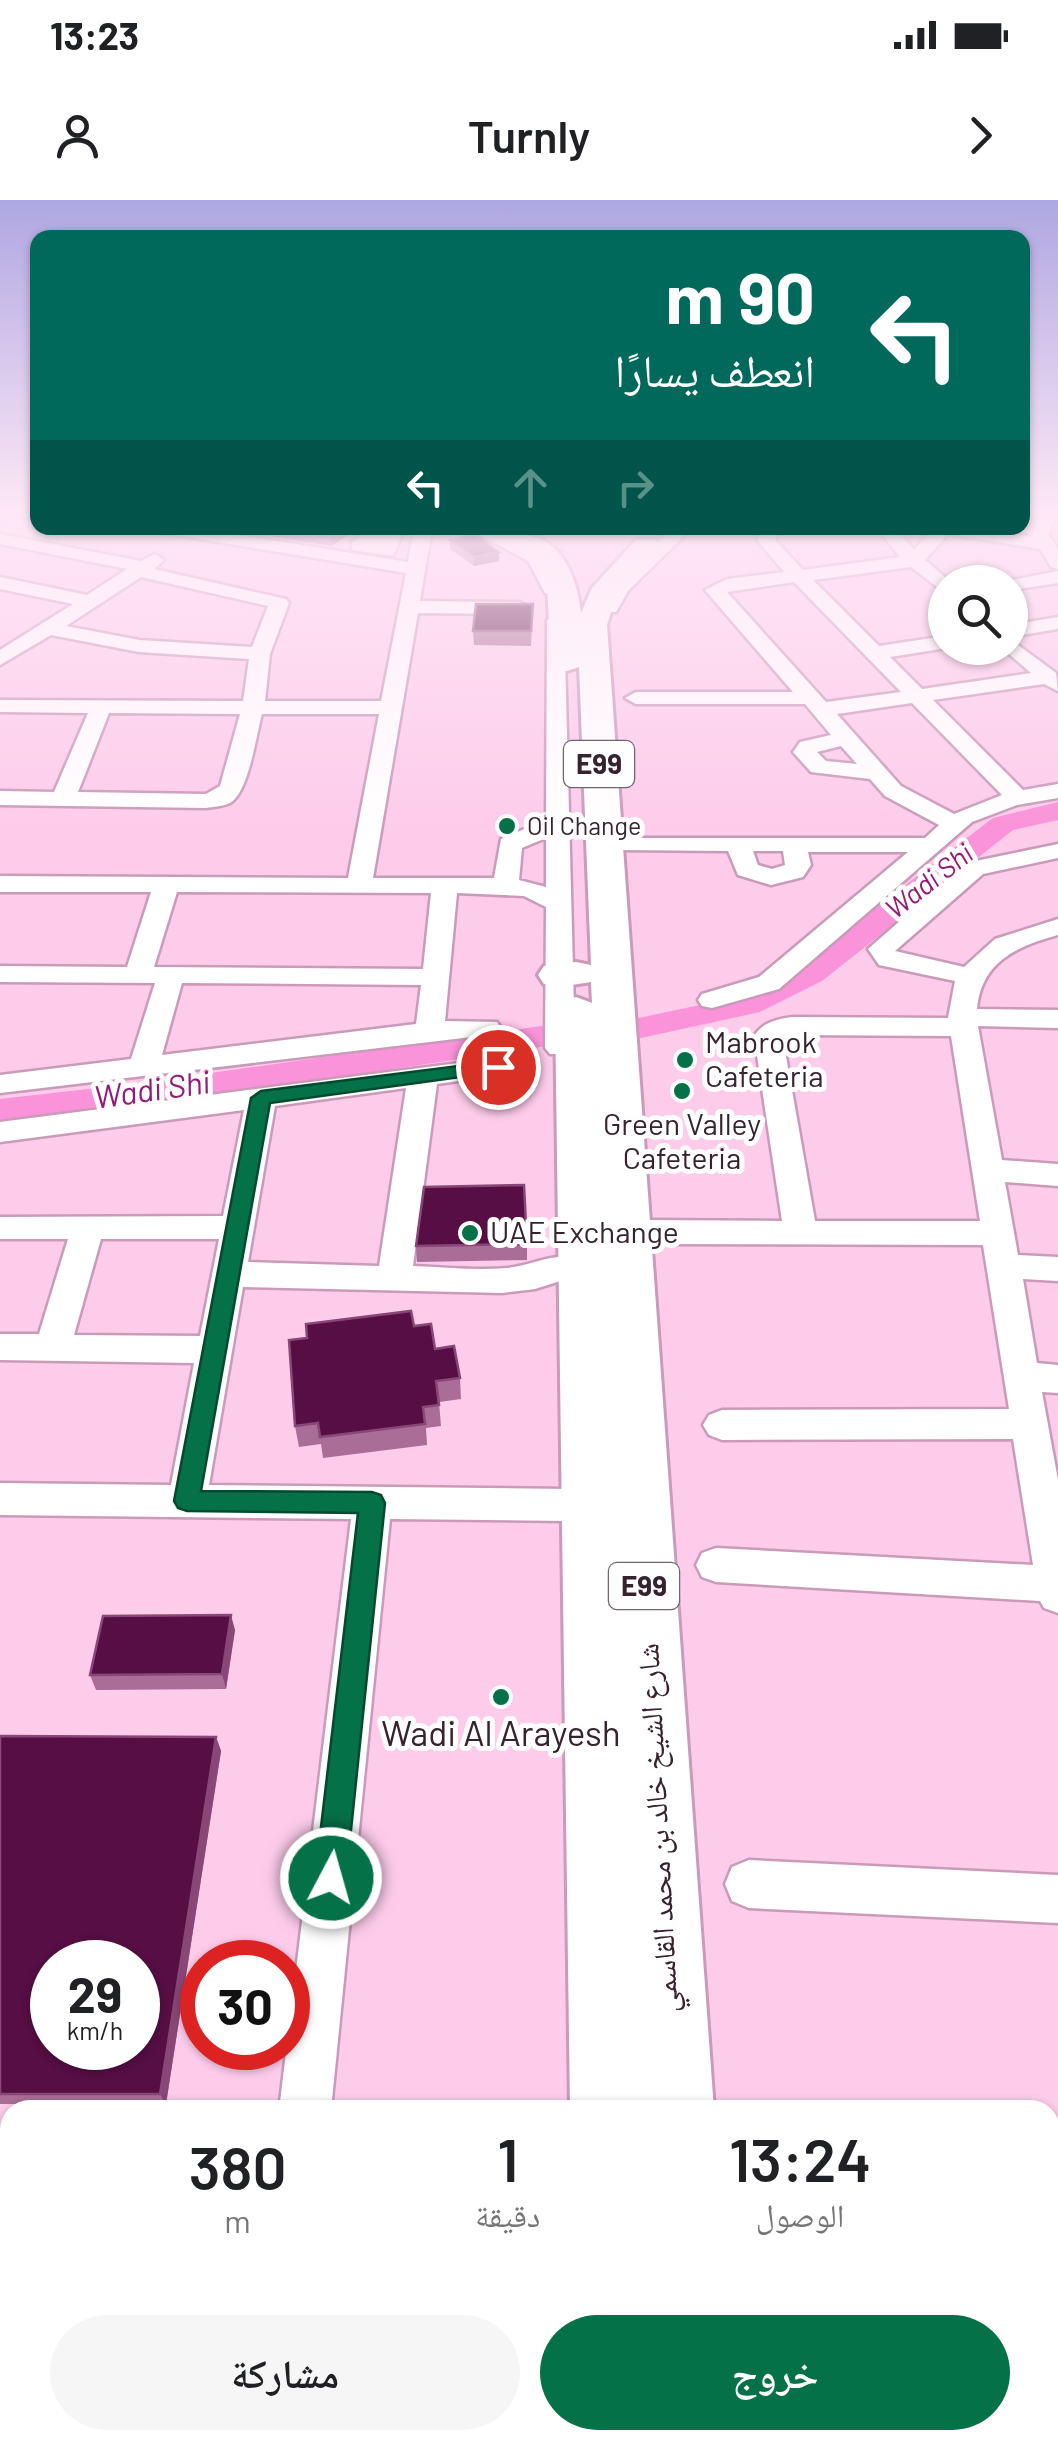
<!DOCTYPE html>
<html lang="ar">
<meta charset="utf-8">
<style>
:root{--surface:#fff;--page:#f6f6f6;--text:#202124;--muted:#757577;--accent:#057149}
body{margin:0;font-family:Barlow,"Noto Naskh Arabic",sans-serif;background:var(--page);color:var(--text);direction:rtl;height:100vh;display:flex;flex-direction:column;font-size:38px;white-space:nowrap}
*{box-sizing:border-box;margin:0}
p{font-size:32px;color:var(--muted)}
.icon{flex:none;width:55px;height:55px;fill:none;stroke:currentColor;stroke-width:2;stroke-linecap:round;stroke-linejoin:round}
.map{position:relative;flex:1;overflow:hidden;direction:ltr}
.panel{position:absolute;left:0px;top:1900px;width:1060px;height:350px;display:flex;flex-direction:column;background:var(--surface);border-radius:30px 30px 0 0;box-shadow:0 2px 8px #0004;direction:rtl}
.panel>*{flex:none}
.top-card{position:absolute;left:30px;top:30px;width:1000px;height:305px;border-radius:20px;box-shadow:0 2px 8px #0004;direction:rtl;background:#00695c;color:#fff;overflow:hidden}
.buttons{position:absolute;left:928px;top:365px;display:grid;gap:20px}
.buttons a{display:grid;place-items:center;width:100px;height:100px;border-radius:50%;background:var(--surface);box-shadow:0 2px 8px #0004;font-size:50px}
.speed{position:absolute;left:30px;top:1740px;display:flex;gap:20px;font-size:50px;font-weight:700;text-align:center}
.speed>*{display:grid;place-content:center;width:130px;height:130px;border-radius:50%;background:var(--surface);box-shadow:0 2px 8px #0004;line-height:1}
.speed small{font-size:25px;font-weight:400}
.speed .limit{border:15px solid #d22;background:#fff;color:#111}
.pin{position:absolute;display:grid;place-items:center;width:85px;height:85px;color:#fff;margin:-42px;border:5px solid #fff;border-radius:50%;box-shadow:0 2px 10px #0007}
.me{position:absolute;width:110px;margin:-55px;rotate:6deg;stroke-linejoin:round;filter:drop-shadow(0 0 8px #0008)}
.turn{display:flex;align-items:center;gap:35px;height:210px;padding:0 50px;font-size:45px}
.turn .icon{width:130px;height:130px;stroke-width:2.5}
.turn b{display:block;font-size:70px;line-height:85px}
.lanes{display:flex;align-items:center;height:95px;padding:0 50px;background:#0003;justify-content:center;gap:50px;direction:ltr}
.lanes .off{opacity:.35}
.eta{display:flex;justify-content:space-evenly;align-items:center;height:170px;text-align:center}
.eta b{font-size:60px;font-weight:600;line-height:70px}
.cta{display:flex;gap:20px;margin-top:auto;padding:20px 50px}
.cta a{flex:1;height:115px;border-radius:60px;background:var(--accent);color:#fff;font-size:40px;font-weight:600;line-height:115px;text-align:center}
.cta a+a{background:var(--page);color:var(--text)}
.status{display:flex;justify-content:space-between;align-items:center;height:70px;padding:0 50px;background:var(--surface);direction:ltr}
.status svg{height:28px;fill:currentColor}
header{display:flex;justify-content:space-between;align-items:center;height:130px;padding:0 50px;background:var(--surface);font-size:45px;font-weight:600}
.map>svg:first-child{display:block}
</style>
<div class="status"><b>13:23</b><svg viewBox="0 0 49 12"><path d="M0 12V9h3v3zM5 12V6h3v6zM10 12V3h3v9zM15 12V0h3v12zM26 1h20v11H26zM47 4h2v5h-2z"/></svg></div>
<header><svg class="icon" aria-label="forward" viewBox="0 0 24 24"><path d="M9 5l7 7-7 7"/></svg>Turnly<svg class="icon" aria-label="person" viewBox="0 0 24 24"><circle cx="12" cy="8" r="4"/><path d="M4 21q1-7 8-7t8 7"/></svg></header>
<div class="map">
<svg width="1058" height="2250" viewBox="0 0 1058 2250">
<rect width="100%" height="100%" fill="#fdcceb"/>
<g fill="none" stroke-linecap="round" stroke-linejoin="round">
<path fill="#fa93d9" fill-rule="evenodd" d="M1058 602V620L1013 630 822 781 760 812 641 838 629 834 624 827 629 820 738 797 798 767 993 618Z
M541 826 553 829 558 837 553 845 141 907 0 923V899L141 883Z"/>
<defs>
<path id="minor" d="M0 311H17L0 320Z
M1041 311H1058L1048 334 1058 349V369L1051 367 1040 349 948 334 925 360 951 382H945V393L911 367 813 380 879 446 945 436 947 448 890 457 922 489 1031 473 1002 448H1010V439L1056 473 1058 491 1044 484 933 500 1023 590 1058 584V598L1017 605 972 622 779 789 712 808 702 806 698 800 702 794 759 777 908 652H808L811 665 803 677 771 685 738 675 728 651 619 650 607 643 610 638H925L939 625 885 596 870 579 811 572 793 552 800 542 831 535 805 504H636L625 498 636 492H793L705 390 727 379 784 372 757 340 762 328H780L775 340 803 370 900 357 877 328H895L914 350 935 328H974L1032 337ZM794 382 901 492 826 502 727 392ZM912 503 1002 595 954 614 901 586 837 514ZM841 546 857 564 826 561 817 552ZM753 651H783L785 665 772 669 758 665Z
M155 328H194L408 362 414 328H432L420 401 520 402 530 408 520 414 418 413 373 678H494L501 639 546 620 547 420 557 414 564 416 575 848 570 854H550L545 848 546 707 524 696 457 693 445 821 497 822 501 828 497 834 0 893V875L131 859 155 783 0 782V766L127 767 151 692H0V676L348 678 379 514H262C256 535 249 592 230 603 224 606 213 607 206 608L0 605V591L54 592 88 513 0 512V500L243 501 249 459 139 452 51 435 0 465V450L73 404 0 389V377L87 395 127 369 0 344V334L141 361 155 354 164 360 154 369 286 399 289 403 270 454 265 501H381L406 373 164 333ZM141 377 268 406 252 447 139 440 66 426ZM109 513 240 514 220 586 206 594 78 592ZM546 638V687L519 680 522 648ZM177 692 431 693 423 769 154 767ZM182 783 421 785 416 824 162 855Z
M373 328H405L393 356 352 350V342Z
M467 328C507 325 551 348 562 389L552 395 545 393 528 361Z
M673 328H692L628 391 616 412H602L599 408 613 384Z
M1058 371V383L1010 390V382H1002Z
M1058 417V429L1010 437V425Z
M1058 644V658L983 674 895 751 964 767 995 739 1058 719V735C1017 746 981 762 977 809L1058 810V828L978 826 1002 960 1058 964V986L1005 982 1018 1055 1058 1057V1081L1023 1079 1037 1163 1058 1165V1193L1042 1192 1058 1280V1413L1044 1408 1040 1401 716 1382 702 1377 696 1365 702 1353 716 1348 1033 1365 1013 1239 722 1240 709 1235 703 1225 709 1215 722 1210 1009 1209 983 1045 646 1044 634 1040 630 1032 634 1024 646 1020 782 1021 754 836C763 822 777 819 793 817L948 818 955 781 879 765 868 749 966 663ZM793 835 951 836 980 1021H815L783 839Z
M498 858 508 860 513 867 508 874 437 884 413 1066C444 1067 476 1071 507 1068 530 1066 555 1052 576 1058L581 1067 576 1076 535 1089 502 1093 243 1087 209 1285 567 1289 581 1294 586 1305 581 1316 567 1321 390 1319 331 1910H279L351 1319 0 1315V1283L171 1285 194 1163 0 1160V1134H39L68 1039H0V1017L223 1016 244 910 0 942V922ZM406 888 379 1066 248 1062 275 906ZM101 1039H219L200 1136 74 1135Z
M749 1660 1058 1675V1723L749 1708 732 1701 725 1684 732 1667Z
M0 1932 10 1933V1985L0 1984Z
M1050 2159 1058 2160V2218L1050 2217Z"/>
<path id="major" d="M484 328H515L539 340 527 347 487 333Z
M0 2109 10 2110V2184L0 2183Z
M0 2205H10V2240H418L422 2250H0Z"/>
<path id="highway" d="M534 337C566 345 578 385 581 413L592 388 636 340H656L660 346 616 396 607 425 714 1910H570L555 810 561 801 576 797 592 803 591 782 559 787 544 784 538 775 544 766 576 762 591 765 579 467 567 471 556 469 551 462 547 384 537 362 520 345Z
M10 2202V2240H69L65 2250H0V2206Z
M590 2240H736V2250H586Z"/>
</defs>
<use href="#minor" stroke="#ca9bb9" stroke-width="5"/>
<use href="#major" stroke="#ca9bb9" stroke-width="5"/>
<use href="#highway" stroke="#ca9bb9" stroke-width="6"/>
<use href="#minor" fill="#fff" fill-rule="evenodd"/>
<use href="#major" fill="#fff" fill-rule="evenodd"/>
<use href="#highway" fill="#fff" fill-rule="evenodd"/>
</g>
<path fill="#aa6d98" d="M220 328H360L331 346Z
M450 340 499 361 474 366 450 349Z
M533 404 531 446 474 445 473 431Z
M527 1044V1060L417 1062 416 1046Z
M414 1126 460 1178 461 1199 439 1202 441 1226 426 1228 427 1245 323 1258 321 1244 299 1247 295 1226Z
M235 1430 226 1489 96 1490 90 1475Z
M0 1536 216 1537 221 1551 166 1904H0Z"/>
<path fill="#884776" d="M329 328H360L331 346Z
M499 352V361L474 366V357Z
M231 1415 235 1430 226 1489 222 1474Z
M216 1537 221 1551 166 1904 160 1894Z"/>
<path fill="#560e44" stroke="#884776" stroke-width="2.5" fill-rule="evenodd" d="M475 334 499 352 474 357 450 340Z
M476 404H533L531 431H473Z
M524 985 527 1044 416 1046 424 987Z
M411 1111 414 1126 431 1124 435 1149 454 1146 460 1178 436 1181 439 1205 423 1207 425 1224 320 1237 318 1223 295 1226 289 1140 307 1138 306 1124Z
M231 1415 222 1474 90 1475 103 1416Z
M0 1536 216 1537 160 1894H0ZM52 1762H138V1848H52Z"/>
<linearGradient id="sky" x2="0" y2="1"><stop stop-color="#afa7e2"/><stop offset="0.5" stop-color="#fee8f6"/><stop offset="1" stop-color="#fee8f6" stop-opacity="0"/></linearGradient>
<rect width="1058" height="626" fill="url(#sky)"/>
<path fill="#057149" stroke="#03492f" stroke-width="2.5" d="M498 861 505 863V871L270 903 201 1291 372 1292 381 1295 385 1303 346 1678 342 1689 331 1693 320 1689 315 1678 358 1313 187 1311 178 1308 174 1301 251 898 261 891Z"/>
<g fill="#057149" stroke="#fefefe" stroke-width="4">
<circle cx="507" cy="626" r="10"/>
<circle cx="685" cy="860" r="10"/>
<circle cx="682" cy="891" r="10"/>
<circle cx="470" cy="1033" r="10"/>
<circle cx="501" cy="1497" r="10"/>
</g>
<g text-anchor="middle" stroke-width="10" stroke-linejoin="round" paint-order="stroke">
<g font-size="25" fill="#36232f" stroke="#fefefe" text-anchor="start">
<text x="527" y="635">Oil Change</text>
</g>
<g fill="#fefefe" stroke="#72656d" stroke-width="2.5">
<rect x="564" y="541" width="70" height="46" rx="8"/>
<rect x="609" y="1363" width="70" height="46" rx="8"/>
</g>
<g font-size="28" font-weight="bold" fill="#36232f">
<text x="599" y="574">E99</text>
<text x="644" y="1396">E99</text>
</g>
<g font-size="28" font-style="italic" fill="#931a76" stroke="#fefefe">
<text transform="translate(929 681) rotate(-38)" y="10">Wadi Shi</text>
</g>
<g font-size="30" fill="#36232f" stroke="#fefefe" text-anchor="start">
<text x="705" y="853">Mabrook<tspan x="705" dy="34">Cafeteria</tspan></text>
<text x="682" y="935" text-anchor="middle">Green Valley<tspan x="682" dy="34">Cafeteria</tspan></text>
<text x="490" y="1043">UAE Exchange</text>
</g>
<g font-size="30" fill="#36232f" stroke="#fefefe">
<text transform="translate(658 1628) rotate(-93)" y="10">شارع الشيخ خالد بن محمد القاسمي</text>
</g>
<g font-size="32" font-style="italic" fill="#931a76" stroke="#fefefe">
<text transform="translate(152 890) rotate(-8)" y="11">Wadi Shi</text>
</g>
<g font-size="35" fill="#36232f" stroke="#fefefe">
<text x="501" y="1546">Wadi Al Arayesh</text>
</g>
</g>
</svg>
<div class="buttons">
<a><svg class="icon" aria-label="search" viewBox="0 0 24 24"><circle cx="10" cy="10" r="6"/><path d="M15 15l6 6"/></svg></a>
</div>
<div class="speed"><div>29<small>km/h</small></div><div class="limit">30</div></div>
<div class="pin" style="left:498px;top:867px;background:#d93025"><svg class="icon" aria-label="arrive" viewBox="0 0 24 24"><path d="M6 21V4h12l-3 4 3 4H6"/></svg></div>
<svg class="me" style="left:331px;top:1678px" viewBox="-20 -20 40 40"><circle r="17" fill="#057149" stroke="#fff" stroke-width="3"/><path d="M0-11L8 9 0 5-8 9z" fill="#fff"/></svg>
<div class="top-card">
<div class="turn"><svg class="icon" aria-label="left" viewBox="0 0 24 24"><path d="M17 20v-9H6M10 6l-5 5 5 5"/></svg><div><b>90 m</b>انعطف يسارًا</div></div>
<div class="lanes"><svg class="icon" aria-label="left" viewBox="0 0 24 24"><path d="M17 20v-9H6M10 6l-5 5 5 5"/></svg><svg class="icon off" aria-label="ahead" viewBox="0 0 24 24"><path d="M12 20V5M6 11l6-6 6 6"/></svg><svg class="icon off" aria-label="right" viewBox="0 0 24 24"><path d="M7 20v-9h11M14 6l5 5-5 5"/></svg></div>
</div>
<section class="panel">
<div class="eta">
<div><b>13:24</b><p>الوصول</p></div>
<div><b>1</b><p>دقيقة</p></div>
<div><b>380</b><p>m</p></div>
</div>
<div class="cta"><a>خروج</a><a>مشاركة</a></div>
</section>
</div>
